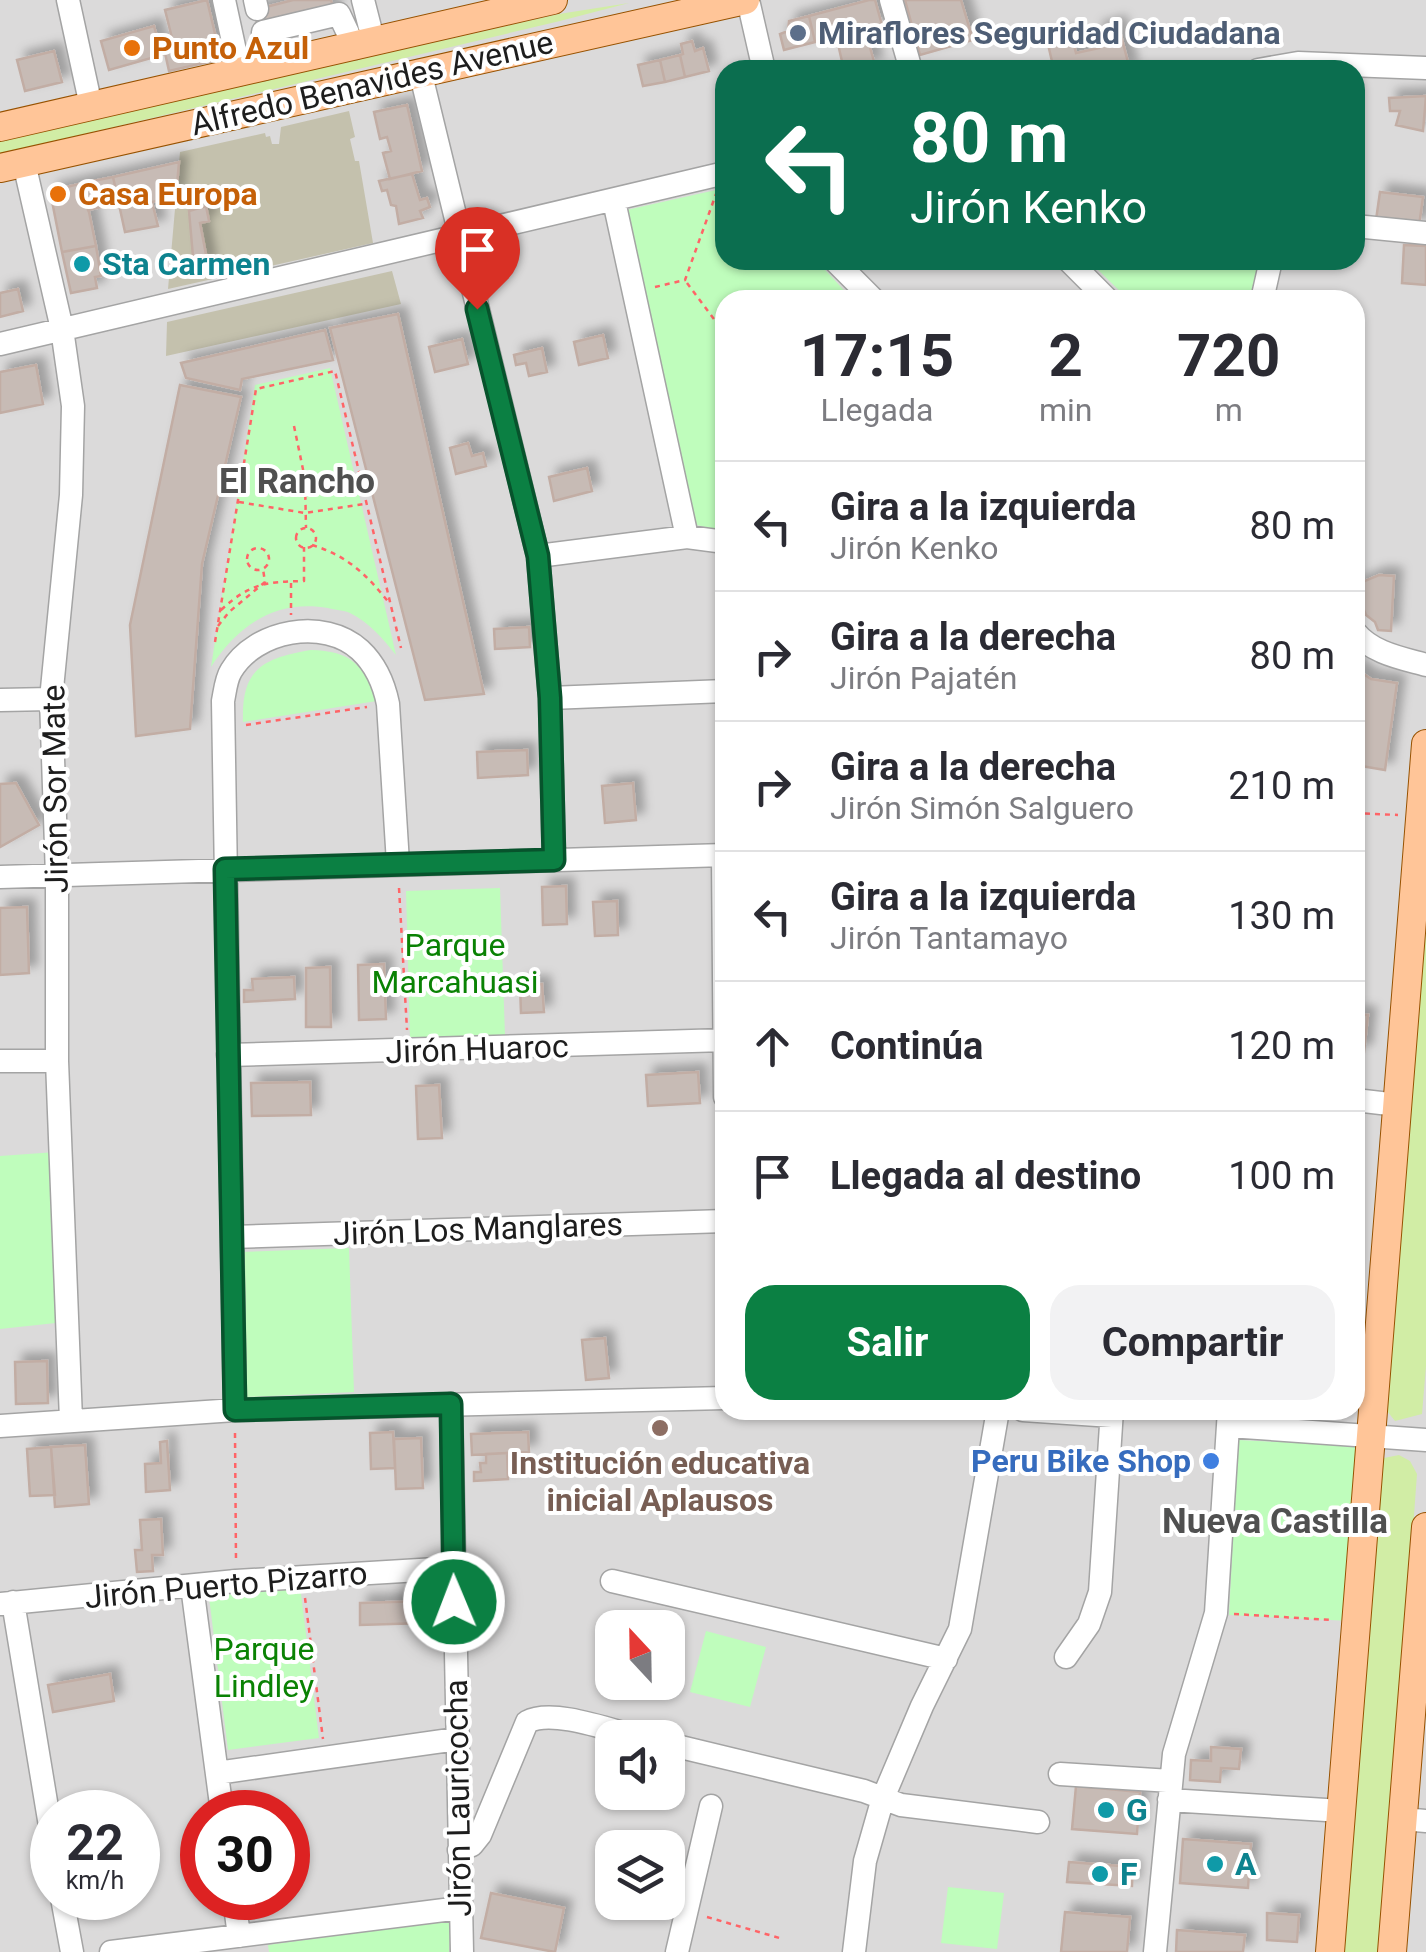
<!DOCTYPE html>
<html lang="es">
<meta charset="utf-8">
<style>
:root{--surface:#fff;--page:#f2f2f3;--text:#2b2b33;--muted:#7c7c81;--line:#e1e1e2;--accent:#0b8043}
body{margin:0;font-family:Roboto,sans-serif;background:var(--page);color:var(--text);height:100vh;display:flex;flex-direction:column;font-size:38px;white-space:nowrap}
*{box-sizing:border-box;margin:0}
p{font-size:32px;color:var(--muted)}
.icon{flex:none;width:55px;height:55px;fill:none;stroke:currentColor;stroke-width:2;stroke-linecap:round;stroke-linejoin:round}
.map{position:relative;flex:1;overflow:hidden}
.drawer{position:absolute;left:715px;top:290px;width:650px;height:1130px;display:flex;flex-direction:column;background:var(--surface);border-radius:30px;box-shadow:0 2px 8px #0004}
.drawer>*{flex:none}
.top-card{position:absolute;left:715px;top:60px;width:650px;height:210px;border-radius:30px;box-shadow:0 2px 8px #0004;background:#0b6e4f;color:#fff;overflow:hidden}
.needle{width:65px;rotate:338deg}
.tools{position:absolute;left:595px;top:1610px;display:grid;gap:20px}
.tools a{display:grid;place-items:center;width:90px;height:90px;border-radius:20px;background:var(--surface);box-shadow:0 2px 8px #0004;font-size:50px}
.speed{position:absolute;left:30px;top:1790px;display:flex;gap:20px;font-size:50px;font-weight:700;text-align:center}
.speed>*{display:grid;place-content:center;width:130px;height:130px;border-radius:50%;background:var(--surface);box-shadow:0 2px 8px #0004;line-height:1}
.speed small{font-size:25px;font-weight:400}
.speed .limit{border:15px solid #d22;background:#fff;color:#111}
.pin{position:absolute;display:grid;place-items:center;width:85px;height:85px;color:#fff;margin:-102px -42px;border-radius:50% 50% 50% 0;rotate:-45deg;box-shadow:0 0 10px #0007}
.pin .icon{rotate:45deg}
.me{position:absolute;width:110px;margin:-55px;rotate:359deg;stroke-linejoin:round;filter:drop-shadow(0 0 8px #0008)}
.turn{display:flex;align-items:center;gap:35px;height:210px;padding:0 30px;font-size:45px}
.turn .icon{width:130px;height:130px;stroke-width:2.5}
.turn b{display:block;font-size:70px;line-height:85px}
.eta{display:flex;justify-content:space-evenly;align-items:center;height:170px;text-align:center}
.eta b{font-size:60px;font-weight:700;line-height:70px}
.primary-button{display:flex;gap:20px;margin-top:auto;padding:20px 30px}
.primary-button a{flex:1;height:115px;border-radius:30px;background:var(--accent);color:#fff;font-size:40px;font-weight:700;line-height:115px;text-align:center}
.primary-button a+a{background:var(--page);color:var(--text)}
ul{padding:0;list-style:none}
li{display:flex;align-items:center;gap:30px;height:130px;padding:0 30px;border-top:2px solid var(--line)}
li div{flex:1}
li b{display:block;font-size:38px}
li em{font-style:normal}
.map>svg:first-child{display:block}
</style>
<div class="map">
<svg width="1426" height="1952" viewBox="0 0 1426 1952">
<defs>
<filter id="shadow"><feDropShadow dx="8" dy="-8" stdDeviation="5" flood-color="#0004"/></filter>
</defs>
<rect width="100%" height="100%" fill="#efe9e2"/>
<path fill="#dbdada" fill-rule="evenodd" d="M0 0H1426V1952H0ZM725 70H1355V260H725ZM725 300H1355V1410H725ZM612 1628H668V1682H612ZM612 1738H668V1792H612ZM52 1812H138V1898H52ZM202 1812H288V1898H202ZM612 1848H668V1902H612Z"/>
<path fill="#c4c1ad" d="M349 111 355 137 350 139 355 161H359L373 243 168 289 180 152 265 133 266 137 270 136 272 144H279L281 127Z
M392 271 401 304 166 356 167 322Z"/>
<path fill="#d1eda5" d="M629 3 560 21 0 154V141L559 14Z
M1426 847V1366L1422 1414 1395 1421 1383 1406Z
M1399 1455 1410 1461 1417 1474 1382 1952H1337L1377 1466 1384 1458Z"/>
<path fill="#bffdbc" d="M725 188V260H816L853 300H725V532L693 524 622 211Z
M1088 260H1259L1256 284 1246 300H1129Z
M330 368 396 655C383 639 370 623 350 613 344 610 335 610 328 608 276 599 238 625 211 667L255 385Z
M311 650C351 651 364 665 377 701L243 722C241 669 263 658 311 650Z
M500 888 505 1036 410 1039 406 891Z
M56 1152 65 1322 0 1329V1156Z
M349 1248 354 1392 246 1397 240 1252Z
M1238 1440 1359 1446 1350 1621 1229 1615Z
M300 1586 319 1738 228 1750 209 1597Z
M706 1631 766 1647 750 1707 690 1692Z
M948 1887 1004 1893 997 1949 941 1943Z
M451 1920 449 1952H269L268 1945Z"/>
<path fill="#c7bbb5" stroke="#c2ada4" stroke-width="2.5" filter="url(#shadow)" d="M207 0 221 59 169 71 163 44 173 42 165 10Z
M293 0H331L334 11 259 30 254 10Z
M869 0H875L882 25 815 42 809 16Z
M905 0H961L973 40 920 55Z
M809 16 815 42 784 50 780 34 788 31 789 21Z
M1118 24 1130 70H1054L1047 40 1071 34 1076 53 1099 48 1095 30Z
M154 26 162 55 109 70 101 41Z
M867 37 875 65 844 70 838 44 850 41 851 47 858 46 857 40Z
M692 41 695 51 703 48 709 71 685 77 680 55 683 54 681 44Z
M54 51 62 82 25 91 17 60Z
M680 55 685 77 665 82 660 60Z
M660 60 665 82 643 86 638 65Z
M1426 96 1423 131 1396 125 1400 111H1390L1389 98Z
M407 105 422 171 390 179 383 153 391 151 387 137 380 139 374 112Z
M179 162 176 197 152 202 158 226 125 232 113 177Z
M412 174 420 200 427 198 430 207 420 211 423 218 399 224 396 206 391 205 387 190 382 191 379 181Z
M113 177 119 203 88 210 83 183Z
M83 183 96 246 62 252 50 191Z
M1380 192 1423 197 1419 226 1376 220Z
M206 206 209 221 200 223 208 265 194 268 189 211Z
M1404 245 1426 246V285L1402 283Z
M96 246 101 276 95 277 97 288 71 293 62 252Z
M18 289 23 311 0 317V293Z
M398 314 484 694 425 700 330 328Z
M325 330 333 360 242 379 240 390 186 378 181 363Z
M603 335 608 358 579 365 574 342Z
M462 339 468 364 435 372 429 347Z
M542 348 547 372 529 376 526 363 516 365 514 355Z
M36 365 43 404 0 413V372Z
M180 385 241 397 202 564 190 729 136 736 130 625Z
M468 443 472 456 483 453 486 466 456 474 450 448Z
M587 468 592 491 554 501 549 477Z
M1379 575 1394 576 1391 631 1378 630 1375 622 1366 615 1355 588V585Z
M529 627 530 647 495 649 494 629Z
M1355 668 1371 679 1397 683 1385 770 1355 765Z
M527 750 528 775 478 778 477 752Z
M16 783 39 825 0 847V784Z
M633 783 636 820 605 823 602 786Z
M566 886 567 924 543 925 542 887Z
M617 901 618 935 595 936 593 902Z
M27 907 29 973 0 975V908Z
M384 964 386 1019 359 1020 358 965Z
M330 967 331 1027H306V968Z
M294 977 295 999 244 1002V990H253L252 979Z
M542 984 544 1012 521 1013 520 985Z
M1355 1014 1368 1015 1364 1052 1355 1051Z
M698 1072 700 1103 648 1106 646 1075Z
M310 1082 311 1115 252 1116 251 1083Z
M439 1085 442 1138 418 1139 416 1086Z
M605 1338 609 1378 586 1380 582 1340Z
M47 1361 48 1403 16 1404 15 1362Z
M393 1432 395 1468 371 1469 370 1433Z
M528 1432 529 1452 472 1455 471 1434Z
M421 1438 423 1488 396 1489 394 1439Z
M167 1441 170 1490 146 1492 145 1464 161 1463 160 1442Z
M85 1445 89 1504 55 1507 51 1447Z
M51 1447 55 1495 30 1496 27 1449Z
M507 1453 508 1479 474 1481V1472H481L480 1463H486V1454Z
M161 1519 163 1555H152L153 1571 137 1572 135 1550H142L140 1520Z
M425 1601V1623L360 1625V1603Z
M110 1674 114 1701 53 1712 48 1685Z
M1211 1747 1241 1749 1239 1769 1221 1768 1220 1782 1190 1780 1191 1760 1211 1761Z
M1076 1786 1140 1792 1137 1834 1072 1829Z
M1183 1839 1251 1844 1248 1888 1180 1883Z
M1069 1862 1133 1867 1132 1886 1067 1882Z
M491 1893 564 1908 555 1952 481 1938Z
M1065 1912 1130 1917 1127 1952H1061Z
M1267 1913 1299 1915 1297 1942 1267 1940Z
M1177 1930 1245 1935 1243 1952H1176Z"/>
<g fill="none" stroke-linecap="round" stroke-linejoin="round">
<defs>
<path id="minor" d="M68 0 91 106
M224 0 240 74
M255 0 257 9
M363 0 374 43
M748 0 764 70
M891 0 911 70
M264 69 263 32 339 14 355 48
M1258 70 1298 63 1426 68
M420 71 538 556 550 698 554 860
M24 163 62 329 73 406 71 495 51 699 57 876V1061L71 1420
M614 201 687 537
M1355 226 1426 233
M834 260 874 300
M1068 260 1108 300
M1262 300 1271 260
M0 344 725 173
M538 556 687 537 725 542
M1355 632C1372 653 1401 658 1426 665
M550 698 725 691
M0 700 51 699
M723 855 725 1097
M0 877 725 855
M228 1055 725 1040
M0 1061H57
M1355 1100 1398 1105
M232 1237 725 1221
M451 1404 462 1952
M235 1410 223 701C225 691 226 679 231 671 255 630 324 617 360 650 375 664 384 684 388 704L398 863
M1023 1410 1112 1416
M0 1426 235 1410 725 1398
M1229 1426 1426 1440
M612 1581 946 1659
M192 1586 222 1812
M13 1602 52 1838
M0 1604 236 1581 453 1568
M1066 1657 1089 1624 1100 1592 1112 1410
M668 1744 864 1791 901 1805 1038 1822
M217 1773 457 1739
M1060 1774 1171 1781
M1169 1800 1342 1811
M1403 1819 1426 1821
M459 1850 472 1845 480 1835 527 1722C553 1708 612 1731 641 1738
M62 1898 72 1952
M234 1898 239 1936
M111 1952 460 1908
M677 1952 711 1806
M854 1952 865 1861 883 1798 922 1706 960 1629 998 1410
M1155 1952 1174 1754 1216 1613 1229 1410"/>
<path id="major" d="M0 127 553 0
M0 168 745 0
M1330 1952 1426 744
M1392 1952 1426 1527"/>
</defs>
<use href="#minor" stroke="#a4a4a4" stroke-width="25"/>
<use href="#major" stroke="#975200" stroke-width="30"/>
<path stroke="#ff6467" stroke-width="2.5" stroke-dasharray="5 5" stroke-linecap="butt" d="M687 283 725 334
M655 287 685 280 716 194
M294 426 305 479 306 528
M239 502 305 513 364 504
M296 538a10 10 0 1 1 20 0a10 10 0 1 1-20 0Z
M312 545C348 556 367 575 390 604
M247 559a11 11 0 1 1 22 0a11 11 0 1 1-22 0Z
M291 583V615
M221 610C250 583 266 582 304 581V547
M218 626 229 612 265 582 263 569
M215 642 256 389 335 371 401 648
M246 725 367 707
M1355 813 1398 815
M399 888 407 1030
M235 1433 236 1560
M305 1598 323 1739
M1234 1614 1331 1620
M707 1917 783 1939"/>
<use href="#minor" stroke="#fff" stroke-width="22"/>
<use href="#major" stroke="#ffc598" stroke-width="28"/>
</g>
<g fill="none" stroke-linecap="round" stroke-linejoin="round">
<defs>
<path id="route" d="M454 1602 451 1404 235 1410 225 869 554 860 550 698 538 556 477 309"/>
</defs>
<use href="#route" stroke="#07532c" stroke-width="25"/>
<use href="#route" stroke="#0b8043" stroke-width="18"/>
</g>
<circle fill="#5c6f8a" stroke="#fff" stroke-width="4" cx="798" cy="33" r="10"/>
<g fill="#e8710a" stroke="#fff" stroke-width="4">
<circle cx="132" cy="48" r="10"/>
<circle cx="58" cy="194" r="10"/>
</g>
<g fill="#0f9aa8" stroke="#fff" stroke-width="4">
<circle cx="82" cy="264" r="10"/>
<circle cx="1106" cy="1810" r="10"/>
<circle cx="1215" cy="1864" r="10"/>
<circle cx="1100" cy="1874" r="10"/>
</g>
<circle fill="#8d6e63" stroke="#fff" stroke-width="4" cx="660" cy="1428" r="10"/>
<circle fill="#3f7fe0" stroke="#fff" stroke-width="4" cx="1211" cy="1461" r="10"/>
<g text-anchor="middle" stroke-width="8" stroke-linejoin="round" paint-order="stroke">
<g font-size="32" font-weight="bold" fill="#4e5e75" stroke="#fff" text-anchor="start">
<text x="818" y="44">Miraflores Seguridad Ciudadana</text>
</g>
<g font-size="32" font-weight="bold" fill="#c56008" stroke="#fff" text-anchor="start">
<text x="152" y="59">Punto Azul</text>
<text x="78" y="205">Casa Europa</text>
</g>
<g font-size="32" fill="#1d1d1d" stroke="#fff">
<text transform="translate(372 83) rotate(-13)" y="11">Alfredo Benavides Avenue</text>
<text transform="translate(55 789) rotate(-91)" y="11">Jirón Sor Mate</text>
<text transform="translate(477 1049) rotate(-2)" y="11">Jirón Huaroc</text>
<text transform="translate(478 1229) rotate(-2)" y="11">Jirón Los Manglares</text>
<text transform="translate(226 1585) rotate(-5)" y="11">Jirón Puerto Pizarro</text>
<text transform="translate(458 1798) rotate(-91)" y="11">Jirón Lauricocha</text>
</g>
<g font-size="32" font-weight="bold" fill="#0d838f" stroke="#fff" text-anchor="start">
<text x="102" y="275">Sta Carmen</text>
<text x="1126" y="1821">G</text>
<text x="1235" y="1875">A</text>
<text x="1120" y="1885">F</text>
</g>
<g font-size="32" fill="#0a8204" stroke="#fff">
<text x="455" y="956">Parque<tspan x="455" dy="37">Marcahuasi</tspan></text>
<text x="264" y="1660">Parque<tspan x="264" dy="37">Lindley</tspan></text>
</g>
<g font-size="32" font-weight="bold" fill="#366cbe" stroke="#fff" text-anchor="end">
<text x="1191" y="1472">Peru Bike Shop</text>
</g>
<g font-size="32" font-weight="bold" fill="#785e54" stroke="#fff">
<text x="660" y="1474">Institución educativa<tspan x="660" dy="37">inicial Aplausos</tspan></text>
</g>
<g font-size="35" font-weight="bold" fill="#505050" stroke="#fff">
<text x="297" y="493">El Rancho</text>
<text x="1275" y="1533">Nueva Castilla</text>
</g>
</g>
</svg>
<div class="tools">
<a><svg class="needle" viewBox="-14 -14 28 28"><path d="M0-13l5 13h-10z" fill="#e53935"/><path d="M0 13l5-13h-10z" fill="#7c7c81"/></svg></a>
<a><svg class="icon" aria-label="sound" viewBox="0 0 24 24"><path d="M4 9h4l5-4v14l-5-4H4zM17 9q2 3 0 6"/></svg></a>
<a><svg class="icon" aria-label="layers" viewBox="0 0 24 24"><path d="M12 4l9 5-9 5-9-5zM3 14l9 5 9-5"/></svg></a>
</div>
<div class="speed"><div>22<small>km/h</small></div><div class="limit">30</div></div>
<div class="pin" style="left:477px;top:309px;background:#d93025"><svg class="icon" aria-label="arrive" viewBox="0 0 24 24"><path d="M6 21V4h12l-3 4 3 4H6"/></svg></div>
<svg class="me" style="left:454px;top:1602px" viewBox="-20 -20 40 40"><circle r="17" fill="#0b8043" stroke="#fff" stroke-width="3"/><path d="M0-11L8 9 0 5-8 9z" fill="#fff"/></svg>
<div class="top-card">
<div class="turn"><svg class="icon" aria-label="left" viewBox="0 0 24 24"><path d="M17 20v-9H6M10 6l-5 5 5 5"/></svg><div><b>80 m</b>Jirón Kenko</div></div>
</div>
<section class="drawer">
<div class="eta">
<div><b>17:15</b><p>Llegada</p></div>
<div><b>2</b><p>min</p></div>
<div><b>720</b><p>m</p></div>
</div>
<ul>
<li><svg class="icon" aria-label="left" viewBox="0 0 24 24"><path d="M17 20v-9H6M10 6l-5 5 5 5"/></svg><div><b>Gira a la izquierda</b><p>Jirón Kenko</p></div><em>80 m</em></li>
<li><svg class="icon" aria-label="right" viewBox="0 0 24 24"><path d="M7 20v-9h11M14 6l5 5-5 5"/></svg><div><b>Gira a la derecha</b><p>Jirón Pajatén</p></div><em>80 m</em></li>
<li><svg class="icon" aria-label="right" viewBox="0 0 24 24"><path d="M7 20v-9h11M14 6l5 5-5 5"/></svg><div><b>Gira a la derecha</b><p>Jirón Simón Salguero</p></div><em>210 m</em></li>
<li><svg class="icon" aria-label="left" viewBox="0 0 24 24"><path d="M17 20v-9H6M10 6l-5 5 5 5"/></svg><div><b>Gira a la izquierda</b><p>Jirón Tantamayo</p></div><em>130 m</em></li>
<li><svg class="icon" aria-label="ahead" viewBox="0 0 24 24"><path d="M12 20V5M6 11l6-6 6 6"/></svg><div><b>Continúa</b></div><em>120 m</em></li>
<li><svg class="icon" aria-label="arrive" viewBox="0 0 24 24"><path d="M6 21V4h12l-3 4 3 4H6"/></svg><div><b>Llegada al destino</b></div><em>100 m</em></li>
</ul>
<div class="primary-button"><a>Salir</a><a>Compartir</a></div>
</section>
</div>
